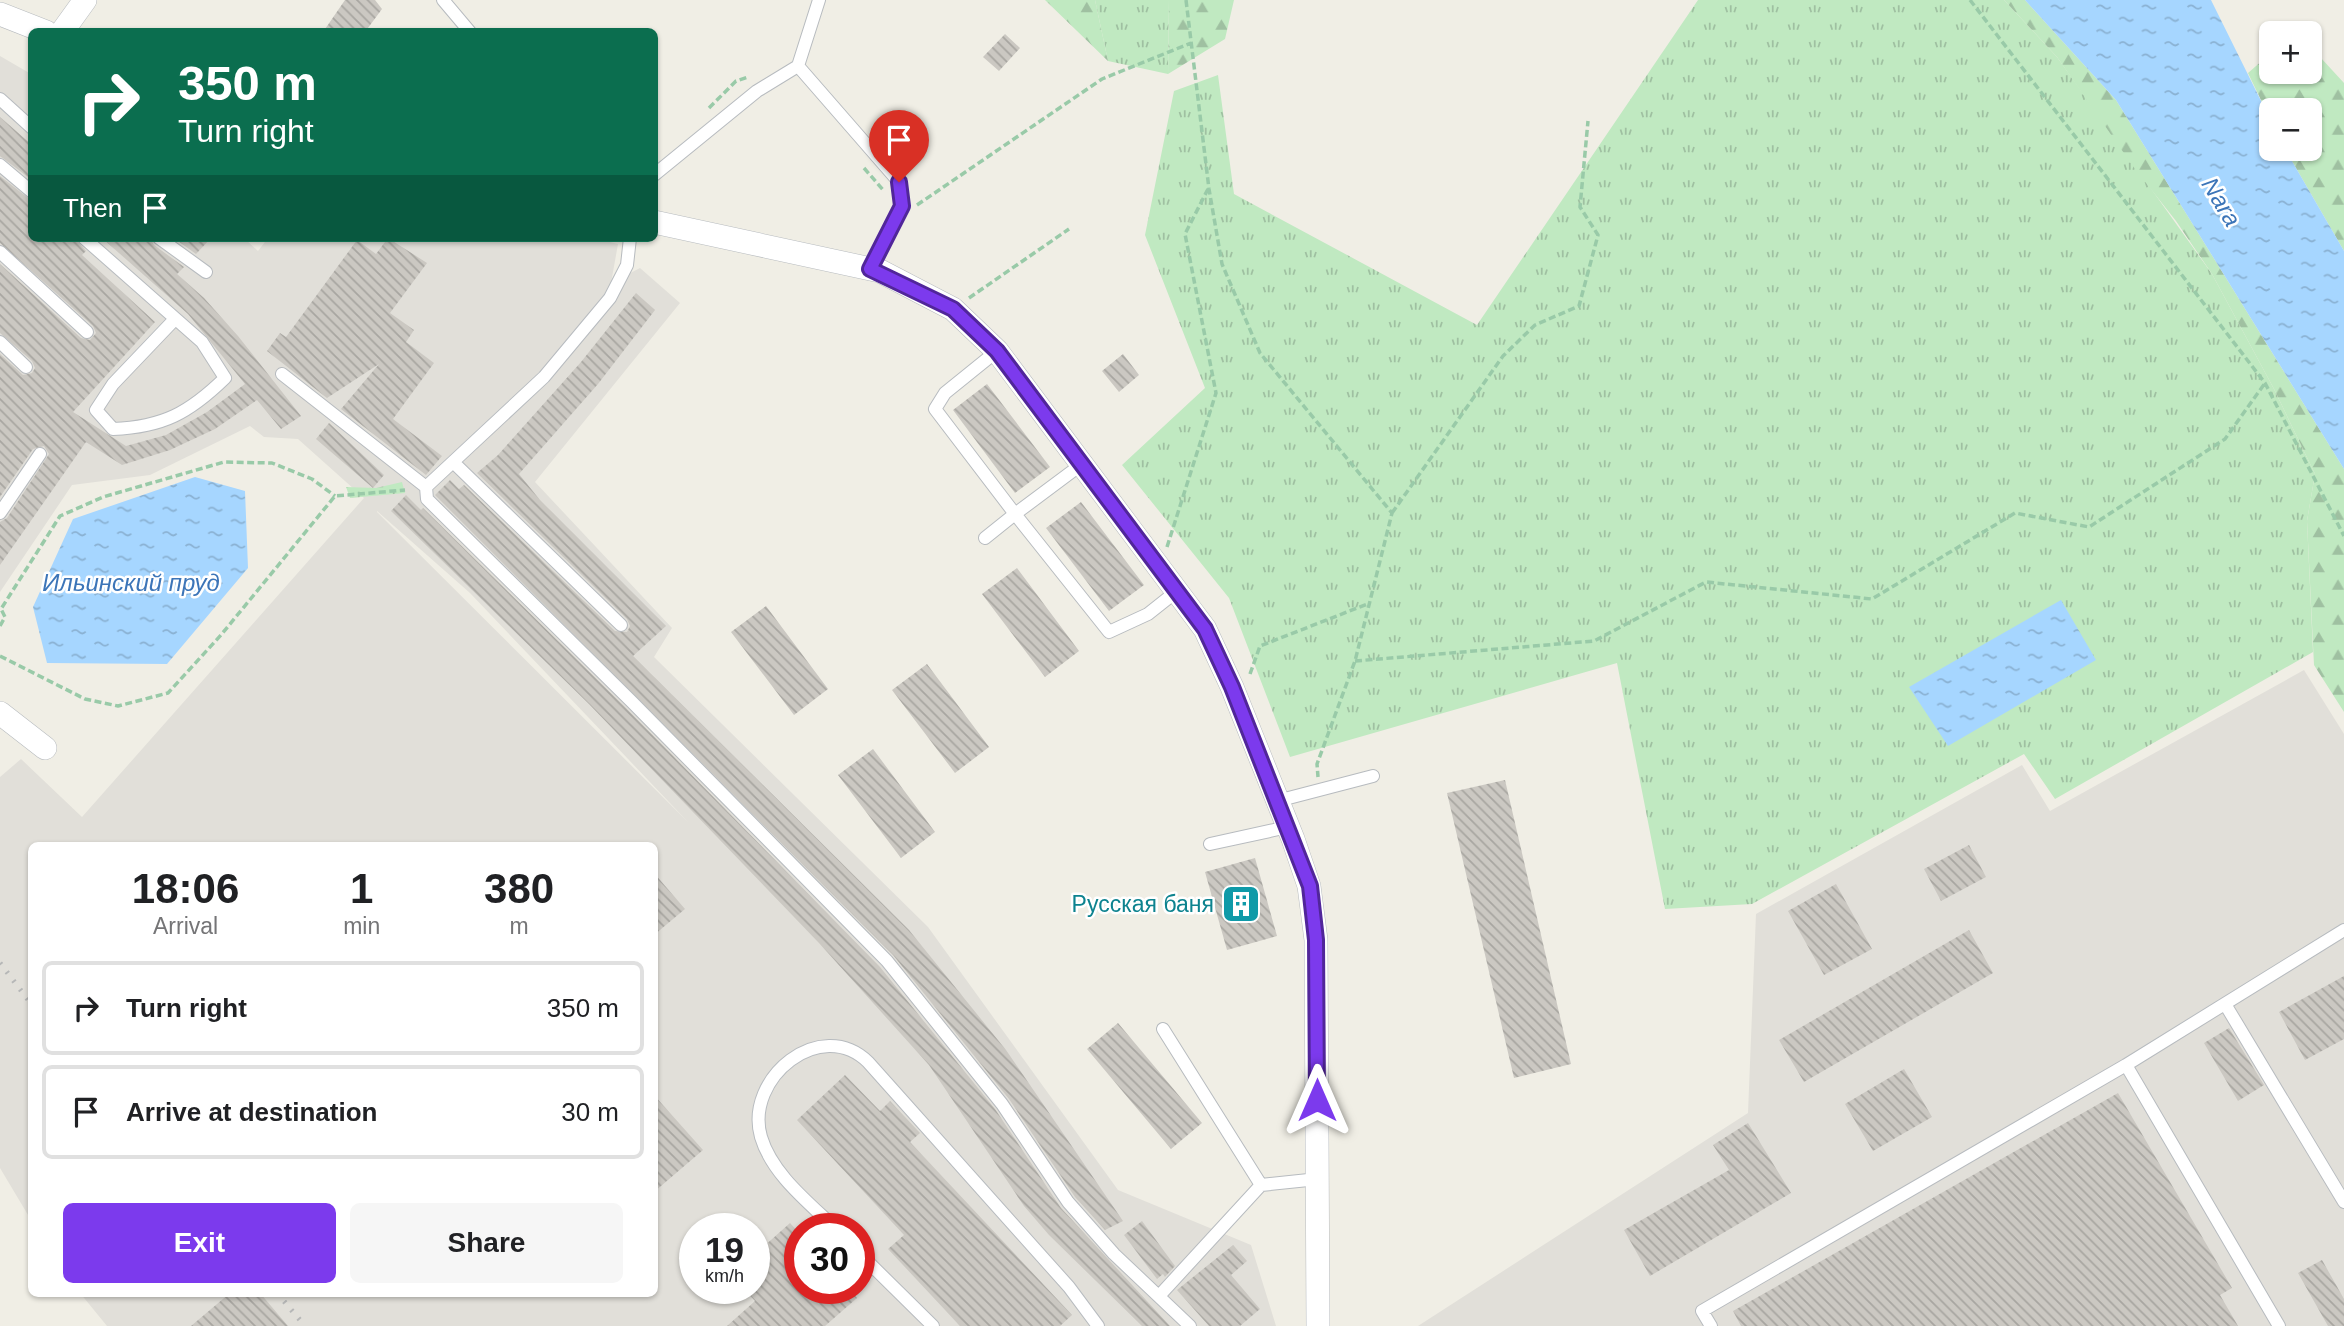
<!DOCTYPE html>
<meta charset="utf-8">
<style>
:root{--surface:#fff;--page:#f6f6f6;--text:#202124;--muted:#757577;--line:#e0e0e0;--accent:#7c3aed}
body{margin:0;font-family:Arial,sans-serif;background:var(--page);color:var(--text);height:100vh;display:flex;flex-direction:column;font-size:26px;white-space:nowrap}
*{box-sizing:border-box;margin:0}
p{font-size:23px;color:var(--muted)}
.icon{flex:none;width:38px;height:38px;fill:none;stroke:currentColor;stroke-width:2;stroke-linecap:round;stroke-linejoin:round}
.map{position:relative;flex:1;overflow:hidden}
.drawer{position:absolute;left:28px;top:842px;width:630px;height:455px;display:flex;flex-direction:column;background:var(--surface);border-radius:10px;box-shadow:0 2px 5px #0004}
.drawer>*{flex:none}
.hud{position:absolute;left:28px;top:28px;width:630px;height:214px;border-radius:10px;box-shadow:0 2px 5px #0004;background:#0b6e4f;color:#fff;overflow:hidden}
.buttons{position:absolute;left:2259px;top:21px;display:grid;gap:14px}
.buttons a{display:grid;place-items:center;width:63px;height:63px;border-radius:10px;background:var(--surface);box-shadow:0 2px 5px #0004;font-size:35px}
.speed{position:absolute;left:679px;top:1213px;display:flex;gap:14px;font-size:35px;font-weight:700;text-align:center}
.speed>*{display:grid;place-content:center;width:91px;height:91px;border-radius:50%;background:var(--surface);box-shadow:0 2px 5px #0004;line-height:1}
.speed small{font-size:18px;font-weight:400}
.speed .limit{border:10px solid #d22;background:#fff;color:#111}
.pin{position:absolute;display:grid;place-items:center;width:60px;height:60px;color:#fff;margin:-72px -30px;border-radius:50% 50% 50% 0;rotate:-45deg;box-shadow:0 0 7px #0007}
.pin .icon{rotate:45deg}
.me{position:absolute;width:77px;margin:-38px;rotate:0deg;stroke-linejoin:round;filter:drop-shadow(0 0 5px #0008)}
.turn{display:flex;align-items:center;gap:24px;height:147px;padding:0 35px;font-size:32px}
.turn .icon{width:91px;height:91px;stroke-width:2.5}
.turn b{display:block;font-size:49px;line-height:60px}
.then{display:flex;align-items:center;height:66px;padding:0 35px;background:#0003;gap:14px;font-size:26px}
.eta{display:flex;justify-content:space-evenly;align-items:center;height:119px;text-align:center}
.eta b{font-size:42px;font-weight:600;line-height:49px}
.primary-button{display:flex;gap:14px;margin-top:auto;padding:14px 35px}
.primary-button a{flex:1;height:80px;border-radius:10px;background:var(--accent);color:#fff;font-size:28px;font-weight:600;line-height:80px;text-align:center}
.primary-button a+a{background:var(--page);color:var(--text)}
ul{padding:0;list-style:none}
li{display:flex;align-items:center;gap:21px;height:94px;margin:0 14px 10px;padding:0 21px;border:4px solid var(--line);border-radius:10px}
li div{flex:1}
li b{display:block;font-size:26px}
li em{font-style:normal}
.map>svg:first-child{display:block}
</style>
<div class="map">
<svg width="2344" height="1326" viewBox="0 0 2344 1326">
<defs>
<pattern id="grass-tufts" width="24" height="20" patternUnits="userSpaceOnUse" patternTransform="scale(1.75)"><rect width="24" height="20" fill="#c0e9c1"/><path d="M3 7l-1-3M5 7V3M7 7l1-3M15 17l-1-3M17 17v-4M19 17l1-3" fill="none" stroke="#9fc0a1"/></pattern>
<pattern id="forest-firs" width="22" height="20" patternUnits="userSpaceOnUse" patternTransform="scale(1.75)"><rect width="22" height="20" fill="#c0e9c1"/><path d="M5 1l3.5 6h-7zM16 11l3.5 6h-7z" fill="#9fc0a1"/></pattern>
<pattern id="wetland-marsh" width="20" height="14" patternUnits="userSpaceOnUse" patternTransform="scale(1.75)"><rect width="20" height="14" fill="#c0e9c1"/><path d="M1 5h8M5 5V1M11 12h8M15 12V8" fill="none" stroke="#9fc0a1"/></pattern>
<pattern id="water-ripples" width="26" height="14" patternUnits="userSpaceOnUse" patternTransform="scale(1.75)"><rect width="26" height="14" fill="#a6d6ff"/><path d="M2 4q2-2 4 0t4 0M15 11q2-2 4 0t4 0" fill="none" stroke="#8ab1d2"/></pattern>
<pattern id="building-back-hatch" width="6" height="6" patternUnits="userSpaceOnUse" patternTransform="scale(1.75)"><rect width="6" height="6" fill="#cbc8c2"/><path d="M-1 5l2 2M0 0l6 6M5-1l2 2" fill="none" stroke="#a8a6a1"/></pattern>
</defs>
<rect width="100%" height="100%" fill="#f0eee5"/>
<path fill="#e1dfd9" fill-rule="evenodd" d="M0 56 31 74 32 238H244L258 251 268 238H593L618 244 611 283 640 268 680 303 535 482 672 628 654 657 928 927 1118 1190 1251 1245 1276 1326H107L80 1293H654V845H32L31 1220 0 1168V777L21 759 82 817 364 498 298 439 264 437 250 426 150 475 72 485 0 592ZM377 511 470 593 688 822 377 512ZM695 1228H754V1288H695ZM800 1228H859V1288H800Z
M2304 670 2344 734V1326H1418L1748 1113 1756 914 2022 765 2050 811Z"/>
<path fill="url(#grass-tufts)" d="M1095 0H1169L1168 74 1108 61Z
M1698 0H2004L2057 57 2212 274 2274 389 2315 474 2307 521 2313 652 2055 799 2024 754 1752 904 1665 909 1617 663 1290 757 1229 598 1122 465 1205 388 1145 235 1174 91 1218 75 1234 194 1477 325Z"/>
<path fill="url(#forest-firs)" d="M1045 0H1095L1108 61Z
M1169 0H1234L1225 39 1168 74Z
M2004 0H2025L2116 100 2344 469V712L2314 665 2307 521 2315 474 2274 389 2212 274 2176 221 2135 169 2057 57Z
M2271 53 2272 72H2310V55L2321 58 2344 83V251L2285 149H2310V110H2272L2271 121 2248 73Z"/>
<path fill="url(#wetland-marsh)" d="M402 482 405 493 350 498 346 487 376 488Z"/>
<path fill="url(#water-ripples)" d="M2025 0H2211L2271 121 2272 149H2285L2344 251V469L2116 100Z
M195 477 245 491 248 568 167 664 47 663 33 607 73 519Z
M2061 600 2096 660 1948 746 1909 687Z"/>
<path fill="url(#building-back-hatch)" d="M345 0H375L382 9 365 32H323Z
M1005 34 1020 48 999 71 983 57Z
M0 117 32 145V180L0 156Z
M0 176 32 201V238H75L86 251 82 255 155 322 73 412 126 446 166 435 207 412 245 384 188 314 102 238H150L154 245 184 267 177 274 204 298 238 336 301 416 281 429 257 400 215 429 170 450 122 465 86 442 0 565V522L7 518 49 454 44 446 33 449 0 497V354L23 375 32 373 35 368 32 361 0 333V264L81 338 90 340 96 333 93 326 0 243Z
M174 238H211L196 254Z
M388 238 427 263 390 313 414 330 406 342 434 363 393 419 442 456 426 475 341 409 379 364 327 398 267 351 280 333 286 337 357 240 376 254Z
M636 293 655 310 598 384 519 474 540 500 666 626 633 656 909 930 1006 1050 1123 1221 1105 1230 1075 1197 1009 1099 893 955 435 495 450 480 459 489 464 485 615 631 627 632 630 626 627 619 477 473 498 455 581 362Z
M1123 354 1139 375 1119 392 1102 371Z
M987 384 1050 467 1015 493 953 410Z
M329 423 384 475 373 488 316 439Z
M406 495 421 510 423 508 626 708 880 967 995 1109 1061 1208 1170 1326H1142L1049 1235 1024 1206 929 1065 819 943 589 704 391 511Z
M1081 502 1144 585 1109 611 1046 528Z
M1017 568 1079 651 1045 677 982 594Z
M766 606 828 689 794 715 731 632Z
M927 664 989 747 955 773 892 690Z
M873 749 935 832 901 858 838 775Z
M1505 780 1571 1064 1514 1078 1447 793Z
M1969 845 1986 877 1941 901 1924 869Z
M1255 858 1277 936 1227 950 1205 872Z
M654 873 685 909 654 935Z
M1836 884 1872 949 1824 975 1788 911Z
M1969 930 1993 973 1804 1082 1779 1040Z
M2344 976V1039L2305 1060 2279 1012Z
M1118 1023 1202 1123 1171 1149 1087 1049Z
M2229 1028 2264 1085 2238 1101 2204 1043Z
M1904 1069 1932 1117 1873 1151 1845 1104Z
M845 1075 880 1111 890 1101 920 1133 910 1142 1072 1315 1060 1326H960L888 1249 904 1235 797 1120Z
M2118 1093 2232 1288 2220 1295 2238 1326H1741L1733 1311Z
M654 1095 703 1150 654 1192Z
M1748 1123 1791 1193 1650 1276 1624 1230 1729 1170 1713 1145Z
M1142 1221 1175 1266 1165 1277 1163 1274 1157 1279 1124 1235Z
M790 1223 800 1234V1288H848L857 1298 825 1326H727L755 1301 743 1288H754V1255Z
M1233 1245 1247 1261 1231 1275 1260 1309 1240 1326H1209L1177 1290Z
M2322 1260 2344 1299V1326H2328L2298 1273Z
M230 1293H260L288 1326H191Z"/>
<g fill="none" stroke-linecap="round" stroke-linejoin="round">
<defs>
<path id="lane" d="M443 0 470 32
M798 66 899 182 902 206 870 269
M0 99 32 128
M0 165 32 192
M654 175 757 91 798 66 819 0
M84 238 202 342 225 378C189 413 163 427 113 429L96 410 113 384 175 319
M159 238 206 272
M0 252 87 332
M0 342 26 367
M282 374 426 487 544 377 610 298 627 265 630 238
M453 462 621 625
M1082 464 1015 514 1109 632 1148 614 1177 591
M426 487 427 499 632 702 887 961 1002 1104 1068 1202 1114 1254 1190 1326
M0 513 40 454
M985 538 1015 514 935 409 945 393 997 351
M1277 801 1373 776
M1210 844 1288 827
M2225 1004 2344 1202
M1163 1029 1261 1185
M2126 1065 2344 930
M835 1228C808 1202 772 1174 761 1137 744 1078 821 1016 868 1062L1069 1287 1098 1326
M859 1253 933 1326
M1159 1296 1261 1185 1318 1179
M1711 1326 1702 1311 2126 1065 2279 1326"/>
<path id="street" d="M0 14 46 32
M62 32 85 0
M654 222 880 271 953 309 997 351 1205 629 1232 687 1293 839 1309 886 1316 940 1318 1326
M0 713 45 748"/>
</defs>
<use href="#lane" stroke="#b7bbbf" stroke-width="14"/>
<use href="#street" stroke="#b7bbbf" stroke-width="24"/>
<path stroke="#99caa8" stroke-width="3.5" stroke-dasharray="7 3.5" stroke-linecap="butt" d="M1186 0 1209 189 1222 264 1260 353 1392 513 1355 661 1317 764 1318 777
M1970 0 2265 383 2344 536
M709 108 736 81 748 77
M864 168 884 191
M917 205 1102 79 1191 43
M969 298 1069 229
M1392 513 1503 356 1535 325 1579 306 1598 235 1580 207 1588 121
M1167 547 1216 393 1185 234 1208 189
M0 626 5 617 1 609 60 516 103 497 224 462 272 463 312 479 335 496
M0 656 85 699 118 706 168 693 221 635 335 496 405 490
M1355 661 1594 641 1706 582 1872 599 2015 513 2089 527 2225 439 2265 383
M1250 674 1260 646 1370 603"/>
<use href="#lane" stroke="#fff" stroke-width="12"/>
<use href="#street" stroke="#fff" stroke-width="23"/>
<path stroke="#b6b7b7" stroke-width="5" stroke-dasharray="2 9" stroke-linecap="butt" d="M0 963 32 1005
M277 1293 305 1326"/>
</g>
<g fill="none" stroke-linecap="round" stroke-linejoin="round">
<defs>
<path id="route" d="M899 182 902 206 870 269 953 309 997 351 1205 629 1232 687 1310 886 1316 940 1317 1100"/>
</defs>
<use href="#route" stroke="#51269a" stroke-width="18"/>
<use href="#route" stroke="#7c3aed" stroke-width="12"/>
</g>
<defs>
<symbol id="building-square" viewBox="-11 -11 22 22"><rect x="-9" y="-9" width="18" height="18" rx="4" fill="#0f9aa8" stroke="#fff"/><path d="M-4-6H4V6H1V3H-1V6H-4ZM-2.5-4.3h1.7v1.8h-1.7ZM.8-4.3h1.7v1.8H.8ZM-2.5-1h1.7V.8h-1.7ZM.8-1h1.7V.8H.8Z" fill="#fff"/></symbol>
</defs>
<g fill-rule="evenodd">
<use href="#building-square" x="1219" y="882" width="44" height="44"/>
</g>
<g text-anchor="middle" stroke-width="5" stroke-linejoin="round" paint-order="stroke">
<g font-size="23" fill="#0d838f" stroke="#fff" text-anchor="end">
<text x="1214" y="912">Русская баня</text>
</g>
<g font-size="24" font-style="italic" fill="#3c75b8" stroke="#fff">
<text transform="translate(2221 202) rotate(59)" y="8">Nara</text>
<text x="131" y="591">Ильинский пруд</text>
</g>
</g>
</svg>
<div class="buttons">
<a>+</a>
<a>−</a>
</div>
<div class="speed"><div>19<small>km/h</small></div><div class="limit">30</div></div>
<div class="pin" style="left:899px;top:182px;background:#d93025"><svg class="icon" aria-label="arrive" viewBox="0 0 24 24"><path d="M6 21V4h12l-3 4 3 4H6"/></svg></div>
<svg class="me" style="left:1317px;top:1100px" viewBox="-20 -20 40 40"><path d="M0-17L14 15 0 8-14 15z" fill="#7c3aed" stroke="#fff" stroke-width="4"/></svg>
<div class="hud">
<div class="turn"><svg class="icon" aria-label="right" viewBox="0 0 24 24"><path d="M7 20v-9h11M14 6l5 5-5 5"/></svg><div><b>350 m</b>Turn right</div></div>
<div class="then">Then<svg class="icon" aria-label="arrive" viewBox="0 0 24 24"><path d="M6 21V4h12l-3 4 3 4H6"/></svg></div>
</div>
<section class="drawer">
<div class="eta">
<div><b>18:06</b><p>Arrival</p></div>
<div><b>1</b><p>min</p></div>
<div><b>380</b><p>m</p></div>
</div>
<ul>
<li><svg class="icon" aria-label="right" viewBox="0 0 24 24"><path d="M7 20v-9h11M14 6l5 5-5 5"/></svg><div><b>Turn right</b></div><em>350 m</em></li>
<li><svg class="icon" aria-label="arrive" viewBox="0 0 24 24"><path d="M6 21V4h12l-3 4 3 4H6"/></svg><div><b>Arrive at destination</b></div><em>30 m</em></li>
</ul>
<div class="primary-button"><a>Exit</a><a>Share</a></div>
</section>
</div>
